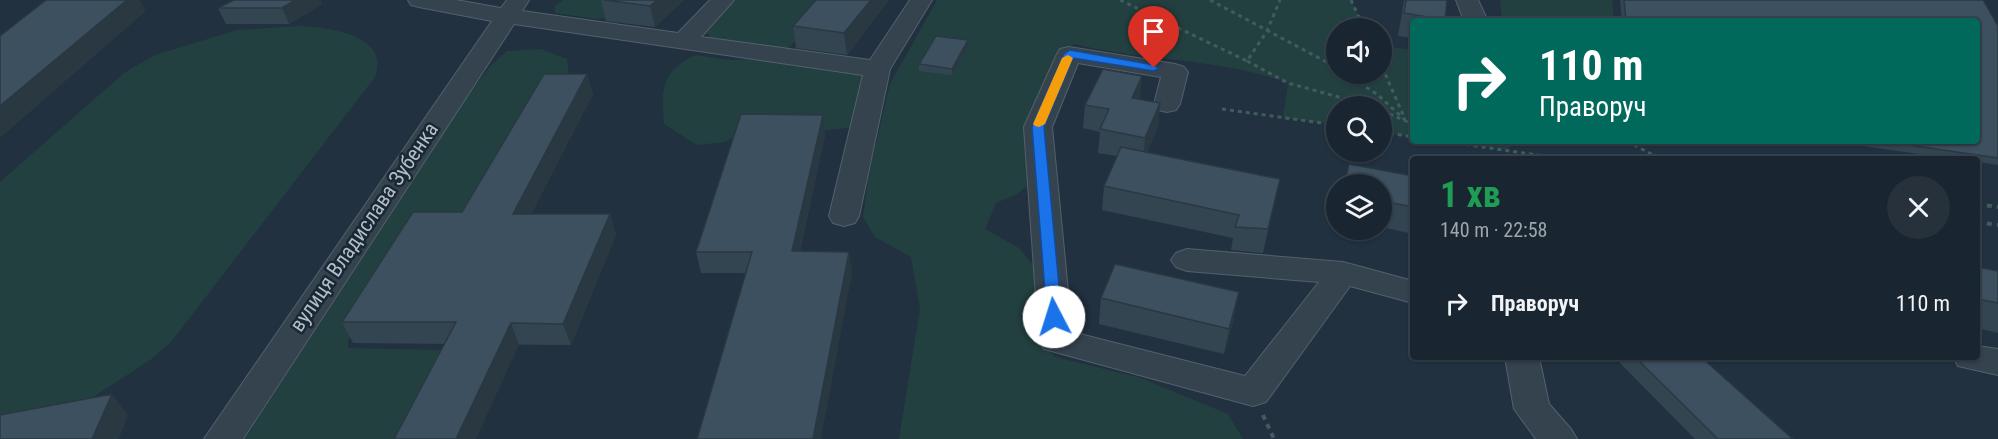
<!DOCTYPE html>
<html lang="uk">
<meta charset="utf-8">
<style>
:root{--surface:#192530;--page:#26313c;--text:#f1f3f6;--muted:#9fa5ab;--line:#37424c}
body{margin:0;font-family:"Roboto Condensed",sans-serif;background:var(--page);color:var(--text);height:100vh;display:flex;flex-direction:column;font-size:22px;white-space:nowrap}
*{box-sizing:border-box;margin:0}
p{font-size:20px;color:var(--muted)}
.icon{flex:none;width:33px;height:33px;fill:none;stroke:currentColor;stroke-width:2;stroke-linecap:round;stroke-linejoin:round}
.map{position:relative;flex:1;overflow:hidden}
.sheet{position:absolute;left:1410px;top:156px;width:570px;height:204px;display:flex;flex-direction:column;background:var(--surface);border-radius:6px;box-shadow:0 2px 4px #0004,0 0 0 2px var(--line)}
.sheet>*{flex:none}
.guide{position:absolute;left:1410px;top:18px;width:570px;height:126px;border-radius:6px;box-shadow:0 2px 4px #0004,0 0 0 2px var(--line);background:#00695c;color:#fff;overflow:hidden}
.tools{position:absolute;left:1326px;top:18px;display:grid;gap:12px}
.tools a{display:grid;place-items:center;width:66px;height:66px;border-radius:50%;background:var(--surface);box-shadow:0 2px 4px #0004,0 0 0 2px var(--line);font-size:30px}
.pin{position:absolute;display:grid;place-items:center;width:51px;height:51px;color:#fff;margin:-62px -26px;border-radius:50% 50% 50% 0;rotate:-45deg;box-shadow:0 0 6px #0007}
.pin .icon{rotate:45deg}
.me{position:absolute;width:66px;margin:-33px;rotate:355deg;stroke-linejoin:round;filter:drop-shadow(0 0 4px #0008)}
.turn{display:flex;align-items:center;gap:21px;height:126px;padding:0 30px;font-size:27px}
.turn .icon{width:78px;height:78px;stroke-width:2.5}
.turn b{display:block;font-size:42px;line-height:51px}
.round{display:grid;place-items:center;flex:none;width:63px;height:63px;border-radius:32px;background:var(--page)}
.summary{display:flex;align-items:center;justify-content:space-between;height:102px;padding:0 30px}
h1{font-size:36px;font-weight:700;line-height:45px;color:#1e9e55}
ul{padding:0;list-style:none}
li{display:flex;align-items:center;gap:18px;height:90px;padding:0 30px}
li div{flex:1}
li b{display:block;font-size:22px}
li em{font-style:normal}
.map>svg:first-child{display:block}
</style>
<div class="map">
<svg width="1998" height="439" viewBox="0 0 1998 439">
<rect width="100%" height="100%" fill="#213140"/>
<path fill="#234040" d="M563 0H625L605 18 596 19 555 13V6Z
M735 0H829L790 47 774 50 712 42 707 32Z
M937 0H1351L1364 28H1336V74H1382V46L1413 50V137L1382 132V106H1336V125L1283 118 1288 83C1220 58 1144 61 1074 44L1055 56 1033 109 1030 184 1017 194 996 203 985 229 1019 248 1034 266 1043 344 1055 357 1141 378 1228 414 1243 439H899L920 308 911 257 875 237 863 217 869 173 890 84Z
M1500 0H1612L1614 21H1502Z
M299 26C328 27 391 35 375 77L171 342 150 360 81 405 0 432V182L124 73 155 55 237 30Z
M541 49 567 59 569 74 559 81 482 205 416 231 348 340V348L444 350 410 439H245L464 101 492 64 507 51Z
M696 55 727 60 761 59 869 74 859 120 848 128 829 130H769L739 133 725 142 697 145 664 124C661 91 661 70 696 55Z
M1442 141H1517L1506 150Z"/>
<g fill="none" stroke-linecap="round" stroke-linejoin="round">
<defs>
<path id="minor" d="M408 0H456L501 8 507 0H529L522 11 678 33 710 0H734L701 37 870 60 910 0H932L890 69 859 216 855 223 844 226 833 223 829 216 863 75 514 24 243 439H204L492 21 419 7 411 5Z
M1456 0H1478L1488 21H1464Z
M1069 47 1175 64 1184 67 1188 72 1180 104 1176 110 1167 112 1158 110 1154 104 1161 77 1078 63 1052 127 1072 332 1245 376 1319 282 1187 271 1176 267 1171 260 1176 253 1187 249 1343 262 1413 281V303L1350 286 1266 402 1253 406 1044 349 1039 340 1024 127 1057 54 1060 49Z
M1977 346 1998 349V375L1958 366 1953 357H1977Z
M1505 357H1539L1549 404 1571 429 1577 439H1536L1514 409Z"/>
</defs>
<use href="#minor" stroke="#53616d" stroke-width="2"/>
<path stroke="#415c5d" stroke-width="3" stroke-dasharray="4 4" stroke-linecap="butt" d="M1120 0 1247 61 1267 31 1280 0
M1210 0 1336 67
M1351 0 1364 28
M1247 61 1288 83 1371 106
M1382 67 1405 119
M1346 74 1378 95 1405 120
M1222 109 1336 125
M1382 111 1413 124
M1382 132 1413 137
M1442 141 1564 159
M1627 141 1653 155 1687 159"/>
<path stroke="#415c5d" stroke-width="4" stroke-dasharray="5 5" stroke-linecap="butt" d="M1977 204 1998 207
M1977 222 1998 225
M1263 415 1274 439"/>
<use href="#minor" fill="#35434f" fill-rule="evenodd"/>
</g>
<path fill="#344552" d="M234 0H320L322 4 289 24H226L218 8Z
M601 0H684L655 27 606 21Z
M889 0 847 55 796 48 793 26Z
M1404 0H1447L1445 21H1413V38L1398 36Z
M1620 0H1983L1998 26V165L1977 162V159H1954L1828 141H1977V21H1622Z
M968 47 952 75 919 71V64Z
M587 74 593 94 531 214H610L616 235 571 345 353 343 342 322 462 212Z
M1140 99 1160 103 1158 127 1147 152 1280 179 1263 253 1231 250 1233 238 1102 210 1104 186 1117 156 1098 153 1100 132 1083 128 1085 105Z
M825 135 800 251 852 273H701L696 252Z
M1349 164 1413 176V234L1382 227V184H1344Z
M1977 267 1998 271V333L1977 328Z
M1101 298 1234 318 1224 354 1099 324Z
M1624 357H1701L1793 439H1695L1620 363Z"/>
<path fill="#2a3842" d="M127 0H140L146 11 0 138V106Z
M295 0H320L322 4 289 24 282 8Z
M657 0H684L655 27 650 6Z
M871 0H889L847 55 844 33Z
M968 40V47L952 75V69Z
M587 74 593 94 520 235 513 214Z
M1142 76 1140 100 1132 98Z
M1160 103 1158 127 1143 162 1145 138Z
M823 115 825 135 795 272 792 251Z
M1280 179 1275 202 1263 253 1268 229Z
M610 214 616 235 571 345 563 324Z
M849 252 852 273 821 439H813Z
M1239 292 1234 318 1224 354 1229 329Z
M511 323 519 345 476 439H456Z
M112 394 128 415 119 439H92Z"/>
<path fill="#3c505f" stroke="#2a3842" stroke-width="1.5" d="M46 0H127L0 106V36Z
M234 0H295L282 8H218Z
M604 0H657L650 6Z
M816 0H871L844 33 793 26Z
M1406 0H1447L1445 20 1404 13Z
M1624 0H1983L1998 26V158L1881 141H1977V21H1626Z
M936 36 968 40 952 69 919 64Z
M1103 69 1142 76 1132 98 1160 103 1145 138 1100 129 1109 109 1085 105Z
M544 74H587L513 214H610L563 324 511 323 456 439H394L456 322H342L413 212H462Z
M741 114 823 115 792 251 849 252 813 439H697L752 252H696Z
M1121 147 1280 179 1268 229 1235 227 1239 215 1104 186Z
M1349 164 1413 176V207L1382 201V184H1345Z
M1115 264 1239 292 1229 329 1101 298Z
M1977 267 1998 271V303L1977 299Z
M1635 357H1701L1793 439H1718Z
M112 394 92 439H0V415Z"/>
<path fill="#1a73e8" stroke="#114b97" stroke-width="1.5" d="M1070 50 1154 65 1159 68 1154 71 1073 58 1044 127 1062 317 1060 320H1049L1047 317 1032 127 1064 54Z"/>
<path fill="#f59e0b" d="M1068 55 1073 58 1045 124 1039 127 1035 126 1033 124 1062 58Z"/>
<g text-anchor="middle" stroke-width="5" stroke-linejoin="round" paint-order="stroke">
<g font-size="21" fill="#b1beca" stroke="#1a2834">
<text transform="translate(364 227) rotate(-56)" y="7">вулиця Владислава Зубенка</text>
</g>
</g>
</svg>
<div class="tools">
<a><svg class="icon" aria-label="sound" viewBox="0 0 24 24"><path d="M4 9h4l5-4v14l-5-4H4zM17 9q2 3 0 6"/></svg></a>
<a><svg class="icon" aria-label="search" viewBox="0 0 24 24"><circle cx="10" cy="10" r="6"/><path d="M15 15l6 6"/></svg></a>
<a><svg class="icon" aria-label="layers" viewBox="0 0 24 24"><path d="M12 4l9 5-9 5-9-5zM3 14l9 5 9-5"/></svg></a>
</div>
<div class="pin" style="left:1154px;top:68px;background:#d93025"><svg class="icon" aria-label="arrive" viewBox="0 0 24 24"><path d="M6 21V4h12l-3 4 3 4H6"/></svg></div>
<svg class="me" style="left:1054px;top:317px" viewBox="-20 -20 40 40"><circle r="19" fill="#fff"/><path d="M0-13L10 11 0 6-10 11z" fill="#1a73e8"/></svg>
<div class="guide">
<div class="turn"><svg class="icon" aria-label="right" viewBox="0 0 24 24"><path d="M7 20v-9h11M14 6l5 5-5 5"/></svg><div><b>110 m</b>Праворуч</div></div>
</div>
<section class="sheet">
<div class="summary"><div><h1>1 хв</h1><p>140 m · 22:58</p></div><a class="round"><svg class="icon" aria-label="close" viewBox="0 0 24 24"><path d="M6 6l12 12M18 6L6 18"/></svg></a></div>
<ul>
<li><svg class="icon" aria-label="right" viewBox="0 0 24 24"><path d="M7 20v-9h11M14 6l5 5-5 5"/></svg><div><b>Праворуч</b></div><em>110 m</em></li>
</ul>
</section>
</div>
